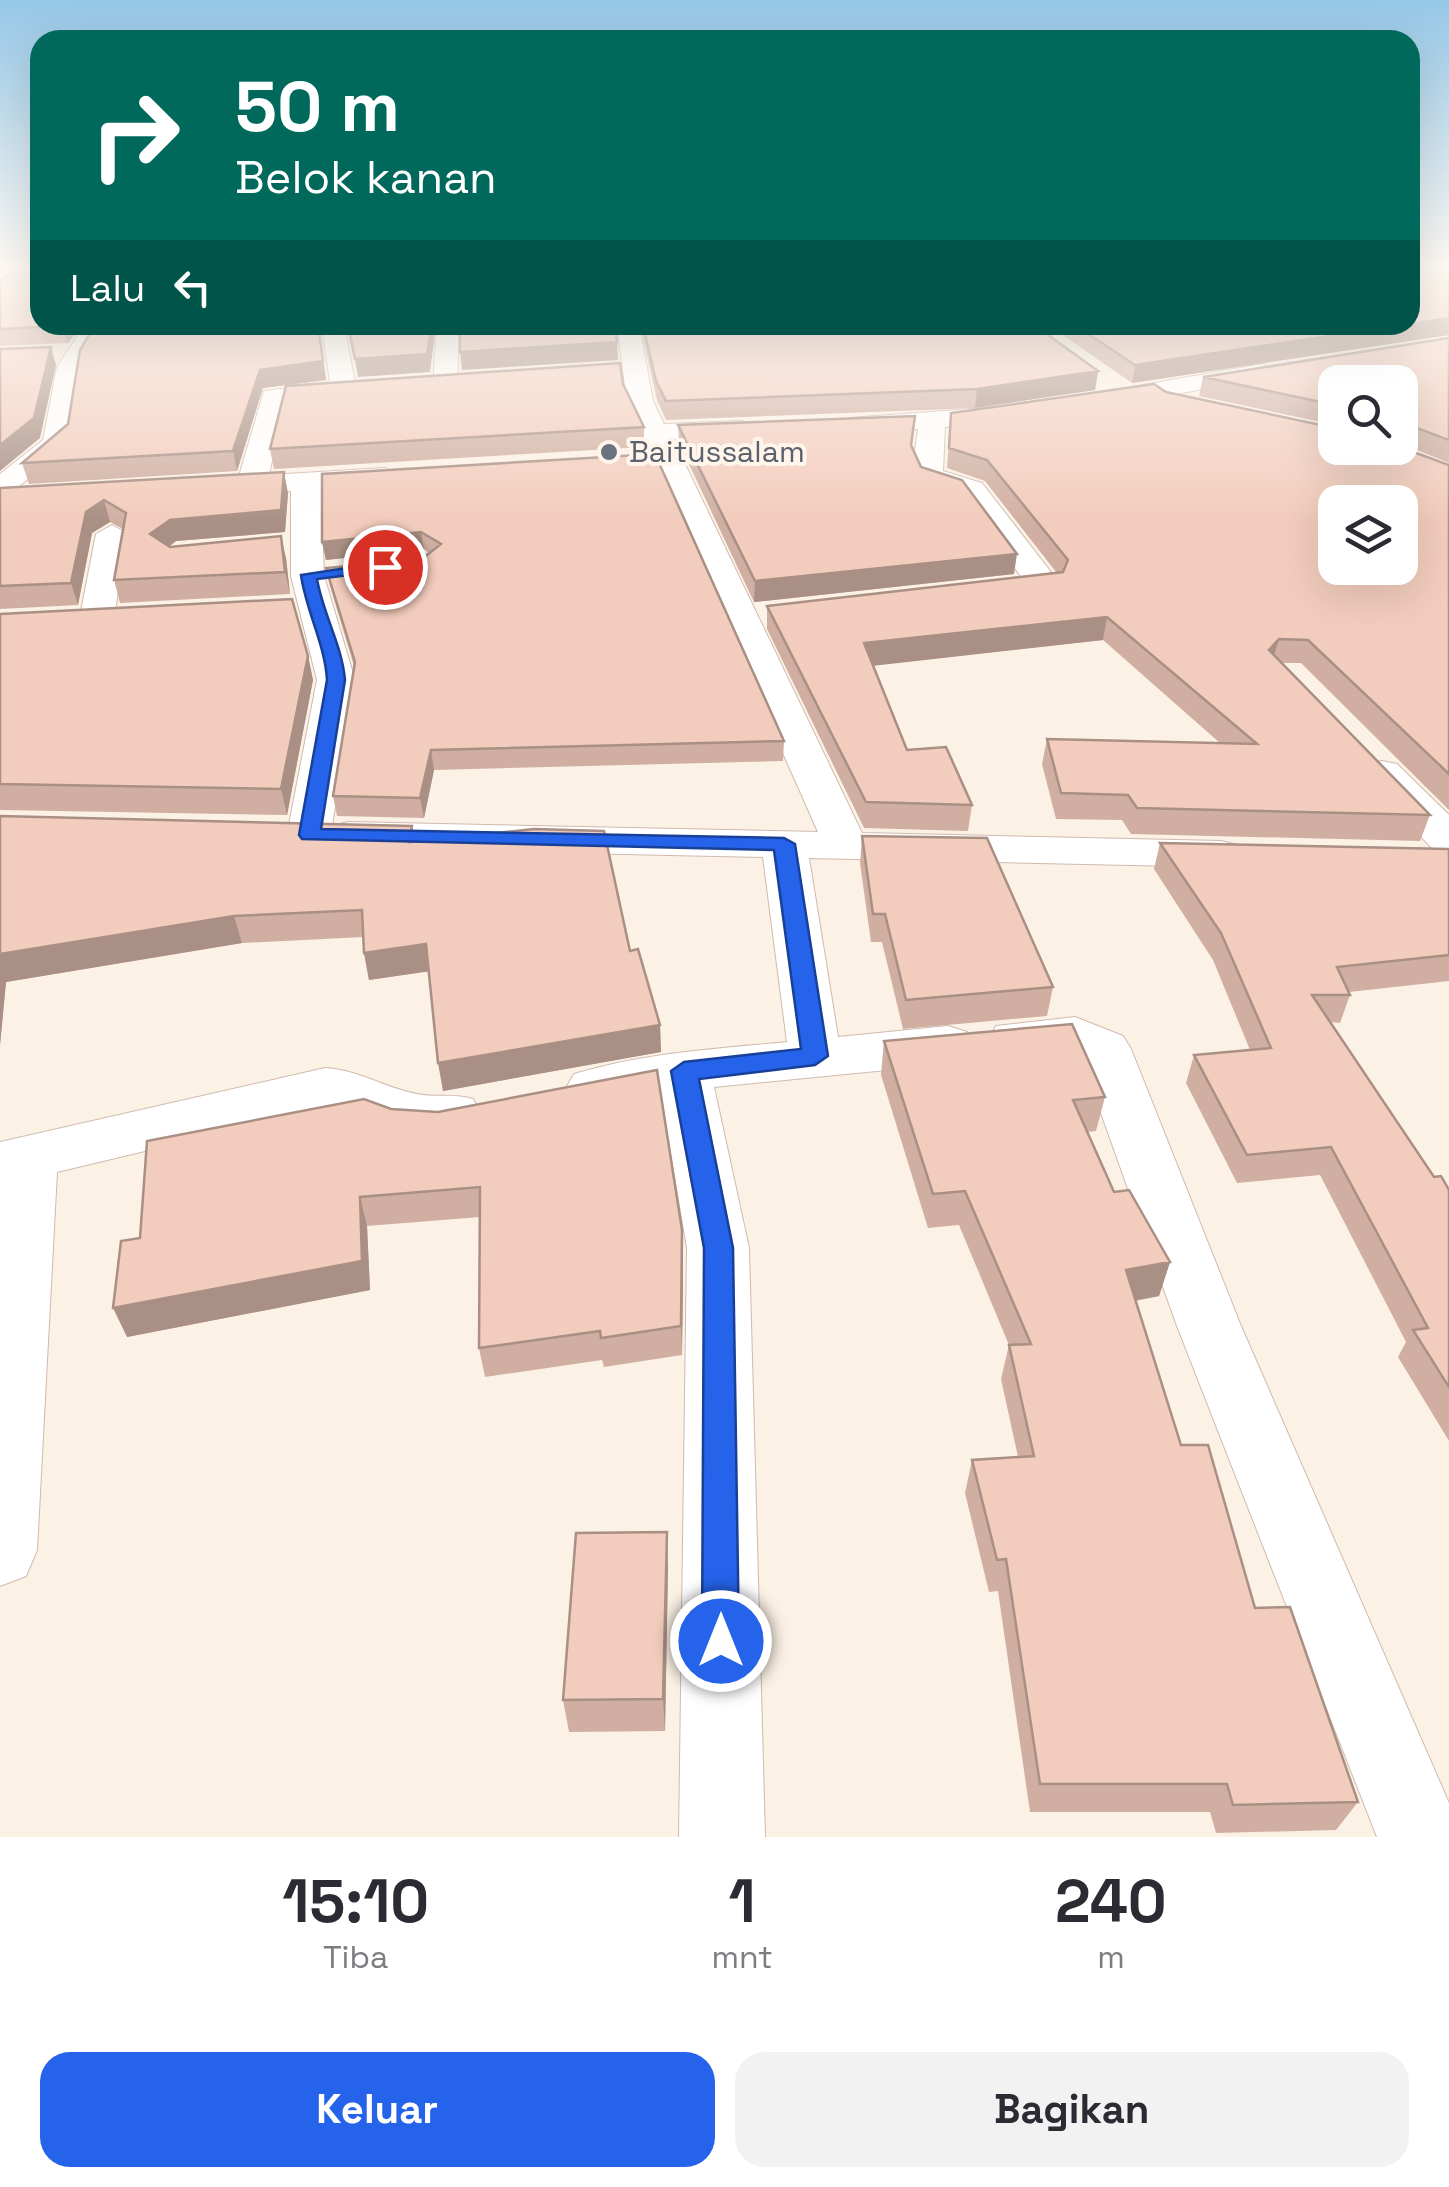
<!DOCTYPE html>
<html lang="id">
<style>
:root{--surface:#fff;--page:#f2f2f3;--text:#2b2b33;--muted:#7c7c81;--accent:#2563eb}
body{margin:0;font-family:"Space Grotesk",sans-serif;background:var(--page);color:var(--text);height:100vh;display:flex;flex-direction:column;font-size:38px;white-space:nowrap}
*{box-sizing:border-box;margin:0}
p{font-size:32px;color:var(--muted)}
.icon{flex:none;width:55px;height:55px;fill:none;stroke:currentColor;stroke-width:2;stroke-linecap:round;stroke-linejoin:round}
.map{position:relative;height:1837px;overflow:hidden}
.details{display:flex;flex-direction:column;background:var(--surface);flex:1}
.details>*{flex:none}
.guide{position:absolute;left:30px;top:30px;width:1390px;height:305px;border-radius:30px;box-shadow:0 10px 40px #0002;background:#00695c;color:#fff;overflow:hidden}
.controls{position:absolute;left:1318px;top:365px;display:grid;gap:20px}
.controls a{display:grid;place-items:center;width:100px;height:100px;border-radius:20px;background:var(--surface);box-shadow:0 10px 40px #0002;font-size:50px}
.pin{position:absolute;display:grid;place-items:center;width:85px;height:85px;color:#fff;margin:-42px;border:5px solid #fff;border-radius:50%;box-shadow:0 2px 10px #0007}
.me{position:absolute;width:110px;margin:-55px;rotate:0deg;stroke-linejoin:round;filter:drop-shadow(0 0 8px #0008)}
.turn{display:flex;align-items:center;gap:35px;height:210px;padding:0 40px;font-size:45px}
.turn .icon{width:130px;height:130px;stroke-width:2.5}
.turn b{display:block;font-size:70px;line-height:85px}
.then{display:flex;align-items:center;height:95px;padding:0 40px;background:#0003;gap:20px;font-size:38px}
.eta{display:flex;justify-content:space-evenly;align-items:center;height:170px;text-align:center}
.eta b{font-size:60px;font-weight:600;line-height:70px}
.cta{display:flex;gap:20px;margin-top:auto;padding:20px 40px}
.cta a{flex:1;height:115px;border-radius:30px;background:var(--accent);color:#fff;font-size:40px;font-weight:600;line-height:115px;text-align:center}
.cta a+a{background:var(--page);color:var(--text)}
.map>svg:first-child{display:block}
</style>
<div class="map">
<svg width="1449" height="1837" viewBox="0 0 1449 1837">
<rect width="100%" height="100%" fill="#fcf1e5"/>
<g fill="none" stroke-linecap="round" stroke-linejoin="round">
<defs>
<path id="street" d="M85 325H107L81 367 70 443 10 494 0 497V474L43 440 57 367Z
M322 325H344L355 383 362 389 344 398 284 403 269 475 385 468 399 477 385 486 321 489 324 576 355 680 332 826 348 822 818 832 627 401 617 325H639L653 401 664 424 742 421 755 429 742 437 673 439 862 833 1221 841 1237 845 1243 854 1237 863 1221 867 809 858 838 1037 948 1026 967 1032 974 1045 967 1058 948 1064 714 1087 749 1248 765 1837H679L687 1248 661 1095 593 1108 574 1102 566 1088 574 1074C642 1053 715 1049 787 1042L763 857 348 848 328 839 309 848 293 844 287 835 317 680 291 576V491L222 495 207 486 212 480 239 476 264 391 330 383Z
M437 325H459L457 384 445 391 433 384Z
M1263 364 1275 371 1272 376 1097 409 1084 401 1097 393Z
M1011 406 1024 414 1020 420 945 427 943 471 982 483 1061 585 1056 592 995 602 983 599 978 592 983 585 1022 578 962 496 923 484 913 464 918 429 849 434 836 426 849 418Z
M112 525 128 534 114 616 109 623H85L80 616 96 534Z
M1382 761 1397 764 1449 815V853L1433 849 1367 782 1361 773 1367 764Z
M1075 1017 1123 1036 1131 1049 1241 1326 1449 1803V1837H1377L1177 1326 1082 1060C1056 1047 1025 1060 996 1052L989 1039 996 1026Z
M325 1068C359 1070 385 1088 417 1094 437 1098 453 1093 473 1099L481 1114 473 1129C408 1148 383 1112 325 1108L57 1172 37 1550 26 1576 0 1586V1142Z"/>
</defs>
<use href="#street" stroke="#d0baae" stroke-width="2"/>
<use href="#street" fill="#fff" fill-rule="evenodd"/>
</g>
<path fill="#d0afa2" d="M1449 266V335L1132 383 1048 325H1410Z
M0 280 82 325 68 343 0 346Z
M95 325H319L326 380 263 388 237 471 29 484 22 463 68 424Z
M640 325H1034L1098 371 1095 390 975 408 666 420 657 400Z
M1449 338V463L1400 443V382H1335V425L1199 396 1203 377Z
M623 384 644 427V447L274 469 270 449Z
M1166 392 1449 465V810L1301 663H1281L1430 815 1420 841 1131 834 1122 820 1056 819 1042 764 1047 739 1220 743 1103 640 873 665 907 750 972 805 968 831 864 828 767 629V606L1056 572 985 481 947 468 951 413Z
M678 425 912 447 921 467 1014 574 754 602 679 443Z
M322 474 784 741 783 761 434 770 424 818 337 816 333 796 354 666 330 586 326 568 422 559 430 553 424 549 326 560 322 542Z
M0 488 288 493 285 532 176 541 170 546 286 558 290 594 120 603 114 580 123 529 110 522 92 533 78 605 0 609Z
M0 614 308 656 313 680 287 815 0 810Z
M0 816 412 826 415 841 630 951 660 1025 661 1052 443 1091 429 971 369 980 364 953 363 937 242 943 6 982 0 1045Z
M862 836 1053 987 1047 1016 903 1029 882 942H871L860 863Z
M1160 843 1449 849V981L1349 992 1350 995 1340 1023 1331 1022 1434 1177 1449 1190V1441L1398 1357 1406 1342 1320 1175 1237 1183 1186 1083 1194 1055 1250 1050 1213 960 1154 869Z
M884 1041 1105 1097 1096 1131 1088 1132 1114 1192 1170 1262 1159 1296 1135 1301 1181 1445 1255 1608 1358 1802 1336 1830 1216 1833 1210 1812H1030L998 1591 989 1592 965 1493 972 1460 1018 1457 1001 1379 1009 1345 959 1225 928 1228 881 1075Z
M364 1099 683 1260 682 1355 604 1367 602 1360 485 1377 479 1348 480 1217 367 1226 370 1290 127 1337 140 1238Z
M668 1567 665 1731 569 1732 563 1700Z"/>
<path fill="#a98f84" d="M0 266H12L0 275Z
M1449 318V335L1132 383 1135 365Z
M64 325H82L68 343 63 326Z
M318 325 326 380 263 388 237 471 233 451 260 370Z
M432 325H436L430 372 358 377 355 359Z
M617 342 618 360 462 370 460 352Z
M51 347 56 365 40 438 0 471V445Z
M1098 371 1095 390 975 408 977 389Z
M1400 424H1406L1400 443Z
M284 472 288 493 285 532 176 541 156 556 150 534 170 520Z
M104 500 110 522 92 533 78 605 71 583 86 512Z
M421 532 424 549 326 560 322 542Z
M281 536 286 558 290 594 285 572Z
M1017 554 1014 574 754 602 755 581Z
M1107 617 1103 640 863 667 864 643Z
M1279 639 1272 662 1269 650Z
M308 656 313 680 287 815 281 789Z
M431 750 434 770 424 818 420 798Z
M234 916 242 943 6 982 0 1045V954Z
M426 944 431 971 369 980 364 953Z
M660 1025 661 1052 443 1091 438 1063Z
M360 1197 367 1226 370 1290 127 1337 113 1308Z
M682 1230 683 1260 682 1355 681 1326Z
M1170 1262 1159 1296 1116 1304 1126 1270Z
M667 1532 668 1567 665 1731 663 1699Z"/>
<path fill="#f2ccbc" stroke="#a98f84" stroke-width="2.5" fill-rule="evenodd" d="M18 266H40V325L63 326 0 329V280Z
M1410 266H1449V318L1410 324Z
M95 325H318L323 361 260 370 233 451 22 463 68 424 80 350Z
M348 325H432L427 354 355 359Z
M460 325H615L617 342 460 352Z
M643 325H1034L1098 371 977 389 666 401 656 381Z
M1075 325H1403L1135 365Z
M1449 338V440L1406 424H1400V382H1335V405L1203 377Z
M51 347 34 418 0 445V349Z
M620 363 623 384 644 427 270 449 286 386Z
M1154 384 1166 392 1335 428V448L1400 447 1449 465V774L1308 640 1279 639 1269 650 1430 815 1137 808 1128 795 1061 793 1047 739 1257 744 1107 617 864 643 907 750 946 747 972 805 866 802 767 606 1063 572 1068 560 987 460 949 448 951 413ZM1335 502H1400V568H1335Z
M915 416 911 445 921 467 962 480 1017 554 755 581 678 425Z
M655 454 784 741 431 750 420 798 333 796 355 662 326 568 422 559 441 544 421 532 322 542V474Z
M284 472 281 510 170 520 150 534 170 547 281 536 285 572 114 580 126 513 104 500 86 512 71 583 0 586V488Z
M292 599 308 656 281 789 0 784V614Z
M0 816 412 826 409 842 534 829 604 831 630 951 638 949 660 1025 438 1063 426 944 364 953 362 910 234 916 0 954Z
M862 836 987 838 1053 987 906 1000 885 914H873Z
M1160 843 1449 849V955L1337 967 1350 995H1312L1434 1177 1441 1176 1449 1190V1387L1413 1330 1428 1328 1331 1147 1247 1155 1194 1055 1271 1048 1221 933Z
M1072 1024 1105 1097 1073 1100 1114 1192 1129 1190 1170 1262 1126 1270 1181 1445H1208L1255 1608 1290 1607 1358 1802 1233 1805 1227 1784H1040L1006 1559 997 1560 972 1460 1034 1456 1009 1345 1031 1344 965 1191 933 1194 884 1041Z
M657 1070 682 1230 681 1326 601 1338 600 1331 479 1348 480 1187 360 1197 362 1261 113 1308 121 1241 140 1238 147 1141 364 1099 391 1109 438 1112Z
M667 1532 663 1699 563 1700 576 1533Z"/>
<linearGradient id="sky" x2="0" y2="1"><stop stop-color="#95c7e7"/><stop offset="0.51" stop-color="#fef9f3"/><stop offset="1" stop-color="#fef9f3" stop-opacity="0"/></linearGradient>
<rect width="1449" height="524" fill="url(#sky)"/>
<path fill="#2563eb" stroke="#184099" stroke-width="2.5" d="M385 562 391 563V570L317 579C323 614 342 645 345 680L321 829 784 838 795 844 828 1056 815 1065 699 1079 733 1248 739 1641 734 1654 721 1659 708 1654 702 1641 704 1248 671 1071 684 1062 801 1049 774 850 302 839 299 835 327 680C325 644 306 611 301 575Z"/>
<circle fill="#6b7280" stroke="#fff5eb" stroke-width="4" cx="609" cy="452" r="10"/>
<g text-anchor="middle" stroke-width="8" stroke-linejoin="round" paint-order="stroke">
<g font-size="30" fill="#5b616d" stroke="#fff5eb" text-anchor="start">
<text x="629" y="462">Baitussalam</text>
</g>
</g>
</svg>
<div class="controls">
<a><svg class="icon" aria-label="search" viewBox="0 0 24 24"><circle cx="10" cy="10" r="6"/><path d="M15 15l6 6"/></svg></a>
<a><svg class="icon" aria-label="layers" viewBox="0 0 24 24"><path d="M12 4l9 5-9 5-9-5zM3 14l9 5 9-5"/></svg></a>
</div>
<div class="pin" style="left:385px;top:567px;background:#d93025"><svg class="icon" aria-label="arrive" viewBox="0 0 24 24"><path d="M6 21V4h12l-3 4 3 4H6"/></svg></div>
<svg class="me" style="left:721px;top:1641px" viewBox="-20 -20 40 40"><circle r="17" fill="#2563eb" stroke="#fff" stroke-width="3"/><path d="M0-11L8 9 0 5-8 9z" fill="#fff"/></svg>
<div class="guide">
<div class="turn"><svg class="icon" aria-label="right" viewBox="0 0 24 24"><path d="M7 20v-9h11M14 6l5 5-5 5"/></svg><div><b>50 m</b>Belok kanan</div></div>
<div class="then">Lalu<svg class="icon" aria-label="left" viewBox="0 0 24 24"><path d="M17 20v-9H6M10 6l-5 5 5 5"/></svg></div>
</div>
</div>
<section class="details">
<div class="eta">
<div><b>15:10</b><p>Tiba</p></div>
<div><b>1</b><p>mnt</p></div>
<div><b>240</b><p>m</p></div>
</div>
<div class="cta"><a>Keluar</a><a>Bagikan</a></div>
</section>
